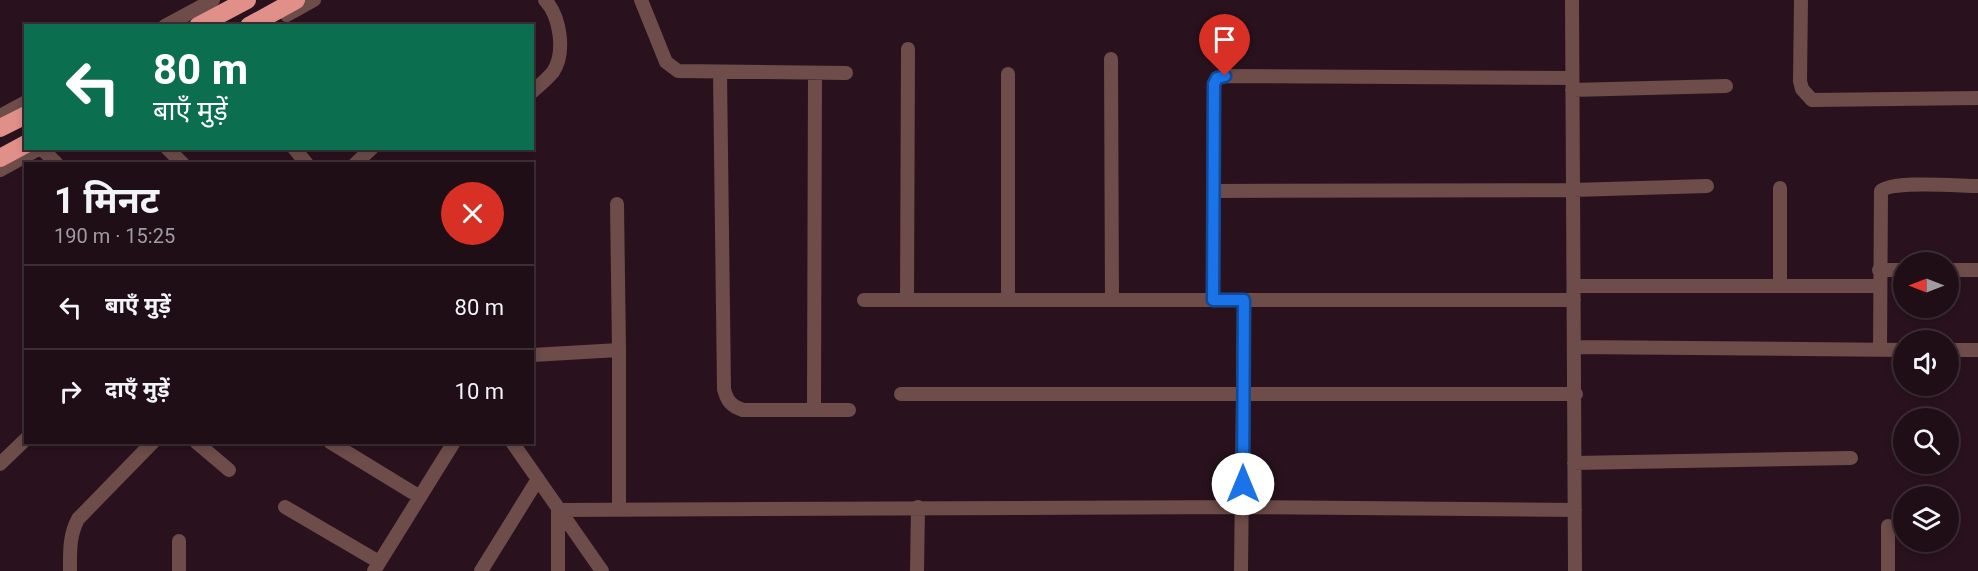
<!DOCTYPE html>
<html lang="hi">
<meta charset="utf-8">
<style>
:root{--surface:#1f0e16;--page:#27171f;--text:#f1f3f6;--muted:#a19ca1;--line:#3c2e35}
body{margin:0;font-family:Roboto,"Noto Sans Devanagari",sans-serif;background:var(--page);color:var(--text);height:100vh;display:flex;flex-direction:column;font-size:22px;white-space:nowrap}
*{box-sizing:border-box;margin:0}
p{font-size:20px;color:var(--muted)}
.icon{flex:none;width:33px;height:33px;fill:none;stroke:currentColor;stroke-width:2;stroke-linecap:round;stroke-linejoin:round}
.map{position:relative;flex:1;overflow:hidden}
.details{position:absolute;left:24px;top:162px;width:510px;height:282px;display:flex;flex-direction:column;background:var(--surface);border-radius:0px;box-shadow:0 3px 9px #0003,0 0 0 2px var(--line)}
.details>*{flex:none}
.top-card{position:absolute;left:24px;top:24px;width:510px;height:126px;border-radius:0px;box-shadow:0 3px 9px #0003,0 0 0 2px var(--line);background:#0b6e4f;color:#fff;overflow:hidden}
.needle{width:39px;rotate:270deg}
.buttons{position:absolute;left:1893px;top:252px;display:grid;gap:12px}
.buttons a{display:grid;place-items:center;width:66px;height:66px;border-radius:50%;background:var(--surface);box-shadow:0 3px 9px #0003,0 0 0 2px var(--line);font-size:30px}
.pin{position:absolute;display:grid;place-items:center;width:51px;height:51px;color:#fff;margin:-62px -26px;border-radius:50% 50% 50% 0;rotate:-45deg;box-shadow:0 0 6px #0007}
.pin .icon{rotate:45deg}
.me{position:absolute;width:66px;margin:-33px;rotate:0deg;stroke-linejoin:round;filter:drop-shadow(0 0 4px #0008)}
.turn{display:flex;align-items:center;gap:21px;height:126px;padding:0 30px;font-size:27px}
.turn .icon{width:78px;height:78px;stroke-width:2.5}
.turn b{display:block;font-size:42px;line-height:51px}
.round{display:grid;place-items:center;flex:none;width:63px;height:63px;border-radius:32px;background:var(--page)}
.headline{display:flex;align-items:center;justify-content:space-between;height:102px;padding:0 30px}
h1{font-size:36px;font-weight:700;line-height:45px}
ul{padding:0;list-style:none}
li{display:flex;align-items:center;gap:18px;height:84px;padding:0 30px;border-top:2px solid var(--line)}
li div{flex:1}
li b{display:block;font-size:22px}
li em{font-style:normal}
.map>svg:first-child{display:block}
</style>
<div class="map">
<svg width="1978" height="571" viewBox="0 0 1978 571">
<rect width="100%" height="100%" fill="#29121d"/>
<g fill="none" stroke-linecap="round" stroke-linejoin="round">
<path stroke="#6d4c49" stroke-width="14" d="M641 0 666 62 678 71 846 73
M1572 0 1575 571
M1801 0 1800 81 1802 89 1812 100 1978 98
M287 15 314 0
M165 26 213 0
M908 49 907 300H1574
M1111 59 1112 300
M720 73 724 389C727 401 731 406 743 410H849
M1008 74V300
M1572 90 1726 86
M532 92C539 86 547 79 553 72 566 52 560 16 545 0
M0 116 26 102
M41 148 57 164
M167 148 183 164
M294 148 307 164
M355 164 372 148
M0 170 40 148
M1213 191 1573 190 1707 186
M1879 270H1904
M1948 270H1978
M1574 286H1879
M1780 286V188
M864 300H907
M1213 300 1214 84 1217 78 1225 76 1572 78
M1574 347 1904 350
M619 350V509
M1880 350 1881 191C1893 180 1959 186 1978 186
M1948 350H1978
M532 355 619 350 617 204
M901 394H1576
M814 410 815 73
M196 442 229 470
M330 442 420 497
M512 442 602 571
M1574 463 1851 458
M0 464 26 439
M285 507 379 562
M1888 526V571
M70 571C70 552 69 536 78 519L153 442
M179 571V541
M374 571 454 442
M481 571 538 479
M558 571V510L1243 507 1575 510
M917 571 918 507
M1241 571 1244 300"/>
<path stroke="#e18f89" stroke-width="18" d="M198 26 247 0
M249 26 296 0
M0 128 26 115
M0 158 26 144"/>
</g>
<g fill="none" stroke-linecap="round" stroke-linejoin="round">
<defs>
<path id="route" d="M1225 76 1217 78 1214 84 1213 300H1244L1243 484"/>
</defs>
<use href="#route" stroke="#114b97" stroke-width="15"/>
<use href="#route" stroke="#1a73e8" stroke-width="10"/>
</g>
</svg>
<div class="buttons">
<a><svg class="needle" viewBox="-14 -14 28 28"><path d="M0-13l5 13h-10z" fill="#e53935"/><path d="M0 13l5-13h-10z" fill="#a19ca1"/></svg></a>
<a><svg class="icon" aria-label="sound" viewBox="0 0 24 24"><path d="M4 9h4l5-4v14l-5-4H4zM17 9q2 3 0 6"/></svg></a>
<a><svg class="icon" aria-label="search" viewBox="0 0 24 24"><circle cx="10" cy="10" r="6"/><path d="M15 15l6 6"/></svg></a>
<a><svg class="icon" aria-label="layers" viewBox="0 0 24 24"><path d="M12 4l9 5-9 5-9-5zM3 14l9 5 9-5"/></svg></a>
</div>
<div class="pin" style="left:1225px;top:76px;background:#d93025"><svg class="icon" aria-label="arrive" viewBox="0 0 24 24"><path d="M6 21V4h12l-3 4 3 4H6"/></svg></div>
<svg class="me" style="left:1243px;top:484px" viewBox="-20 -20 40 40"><circle r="19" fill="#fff"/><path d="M0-13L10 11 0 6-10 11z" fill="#1a73e8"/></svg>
<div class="top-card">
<div class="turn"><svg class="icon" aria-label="left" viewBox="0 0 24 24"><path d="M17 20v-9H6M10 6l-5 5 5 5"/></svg><div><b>80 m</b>बाएँ मुड़ें</div></div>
</div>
<section class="details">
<div class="headline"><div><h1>1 मिनट</h1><p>190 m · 15:25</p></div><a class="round" style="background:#d93025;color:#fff"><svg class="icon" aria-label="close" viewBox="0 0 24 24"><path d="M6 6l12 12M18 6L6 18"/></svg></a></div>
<ul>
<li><svg class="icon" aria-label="left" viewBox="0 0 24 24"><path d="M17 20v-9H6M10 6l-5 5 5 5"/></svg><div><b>बाएँ मुड़ें</b></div><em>80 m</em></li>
<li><svg class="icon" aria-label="right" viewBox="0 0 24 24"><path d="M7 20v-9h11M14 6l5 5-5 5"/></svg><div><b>दाएँ मुड़ें</b></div><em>10 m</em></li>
</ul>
</section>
</div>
